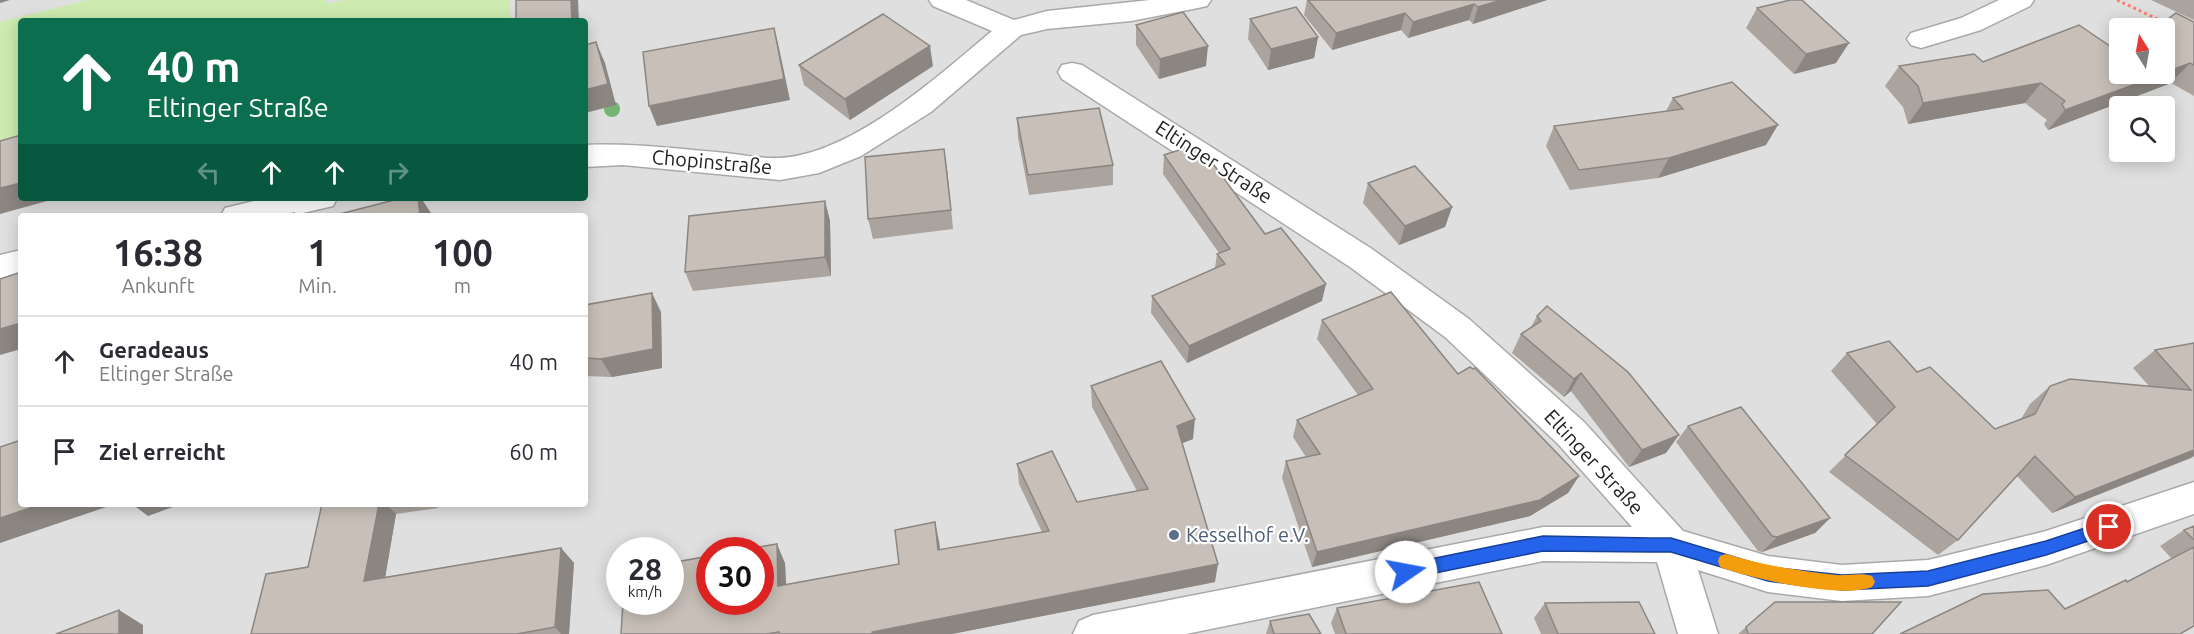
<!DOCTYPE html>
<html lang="de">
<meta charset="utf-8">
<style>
:root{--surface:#fff;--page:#f7f7f7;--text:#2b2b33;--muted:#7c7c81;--line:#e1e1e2}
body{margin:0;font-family:Ubuntu,sans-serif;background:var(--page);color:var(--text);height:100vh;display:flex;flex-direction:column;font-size:22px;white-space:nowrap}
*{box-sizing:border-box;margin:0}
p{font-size:20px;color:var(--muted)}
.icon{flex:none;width:33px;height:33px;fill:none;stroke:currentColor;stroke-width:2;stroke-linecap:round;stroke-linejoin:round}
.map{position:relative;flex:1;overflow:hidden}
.panel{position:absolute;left:18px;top:213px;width:570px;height:294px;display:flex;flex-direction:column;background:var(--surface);border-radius:6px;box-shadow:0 3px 15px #0003}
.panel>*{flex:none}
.banner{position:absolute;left:18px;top:18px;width:570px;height:183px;border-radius:6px;box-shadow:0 3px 15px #0003;background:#0b6e4f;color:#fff;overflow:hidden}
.needle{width:39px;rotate:349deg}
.tools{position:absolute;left:2109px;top:18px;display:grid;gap:12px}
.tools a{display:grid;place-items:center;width:66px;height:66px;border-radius:6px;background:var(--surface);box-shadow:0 3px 15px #0003;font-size:30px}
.speed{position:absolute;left:606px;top:537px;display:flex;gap:12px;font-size:30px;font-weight:700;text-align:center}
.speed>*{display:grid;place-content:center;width:78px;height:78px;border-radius:50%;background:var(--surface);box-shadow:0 3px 15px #0003;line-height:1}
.speed small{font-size:15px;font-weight:400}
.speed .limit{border:9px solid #d22;background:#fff;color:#111}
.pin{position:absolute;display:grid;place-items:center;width:51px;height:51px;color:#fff;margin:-26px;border:3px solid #fff;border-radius:50%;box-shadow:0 2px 6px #0007}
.me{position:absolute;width:66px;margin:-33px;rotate:78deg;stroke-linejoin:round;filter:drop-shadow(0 0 4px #0008)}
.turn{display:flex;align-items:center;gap:21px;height:126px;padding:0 30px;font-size:27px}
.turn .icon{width:78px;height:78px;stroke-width:2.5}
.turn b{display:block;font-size:42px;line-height:51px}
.lanes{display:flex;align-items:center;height:57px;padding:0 30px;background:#0003;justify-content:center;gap:30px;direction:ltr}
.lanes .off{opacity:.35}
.eta{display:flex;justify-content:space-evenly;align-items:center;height:102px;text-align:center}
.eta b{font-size:36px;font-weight:600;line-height:42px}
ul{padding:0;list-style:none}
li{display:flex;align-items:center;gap:18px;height:90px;padding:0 30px;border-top:2px solid var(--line)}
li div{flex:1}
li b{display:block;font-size:22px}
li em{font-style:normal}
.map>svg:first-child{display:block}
</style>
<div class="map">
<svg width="2194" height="634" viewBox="0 0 2194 634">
<rect width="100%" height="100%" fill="#f2efe9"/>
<path fill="#e0dfdf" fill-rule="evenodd" d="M0 0H2194V634H0ZM21 21H585V198H21ZM2120 28H2164V74H2120ZM2120 106H2164V152H2120ZM21 216H585V504H21ZM620 550H670V602H620ZM710 550H760V602H710Z"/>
<path fill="#cdebb0" d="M87 0H323L329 3 347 0H509L511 21H21V144L0 150V22Z"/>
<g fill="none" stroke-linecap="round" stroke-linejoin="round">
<defs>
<path id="minor" d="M929 0H966L1014 20 1047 11 1150 0H1211L1207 6 1198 8 1131 21 1047 29 1021 35 931 112 861 156 819 173 780 180 623 165 585 167V145C632 143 679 149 726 153 743 155 763 159 780 158 853 154 938 76 992 31L933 6Z
M1999 0H2034L2030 6 1981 30 1921 48 1911 45 1907 39 1911 33 1961 18Z
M1072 63 1082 65 1372 249 1469 319 1584 422 1683 531 1768 556 1842 565 1928 560 2046 531 2194 482V514L2046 565 1928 596 1842 601 1768 592 1698 570 1718 634H1678L1657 562 1543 561 1186 634H1073L1079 621 1093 615 1543 527H1632L1558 444 1445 337 1350 267 1062 79 1058 72 1062 65Z
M267 198H337L333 206 290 216H221L225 208Z
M21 250V274L0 279V255Z"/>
</defs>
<use href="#minor" stroke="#a9a9a9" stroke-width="3"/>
<path stroke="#fa8072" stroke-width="3" stroke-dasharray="3 3" stroke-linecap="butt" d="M2117 0 2168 24"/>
<use href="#minor" fill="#fff" fill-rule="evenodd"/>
</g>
<circle fill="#74b475" cx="612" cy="109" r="8"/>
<path fill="#aba49e" d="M1307 0H1547L1473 24 1469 20 1408 38 1401 30 1332 50 1304 15Z
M2151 0H2194V20Z
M1757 8 1836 63 1794 74 1746 28Z
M1250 19 1318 37 1314 58 1268 70 1248 39Z
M2194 22V96L2171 83 2048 130 2044 124 2047 120 2025 103 1908 124 1903 107 1885 86 1899 66 1983 62 2120 74Z
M1136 25 1206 66 1159 79 1136 45Z
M799 65 933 66 850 120 804 85Z
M1673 98 1766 145 1658 178 1570 190 1546 146 1554 126 1666 111Z
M1017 118 1113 165V185L1029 195 1018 138Z
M1164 155 1265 234 1322 301 1187 363 1151 313 1152 296 1215 268 1217 254 1219 253 1163 174Z
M947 169 953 229 873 239 868 219Z
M1368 183 1452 207 1445 227 1399 245 1363 203Z
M825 201 830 221 831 276 693 291 685 272Z
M585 305 661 312 662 368 612 377 585 376Z
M1537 316 1666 453 1629 467 1571 391 1564 397 1512 353 1521 334 1531 327Z
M1322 320 1458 374 1579 476 1568 493 1530 516 1312 567 1282 478 1286 461 1306 457 1293 437 1297 420 1358 395 1317 339Z
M2194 343V456L2052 513 2017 476 1958 540 1938 555 1829 472 1877 424 1831 371 1847 353 1917 372 1995 429 2021 419 2030 404 2050 386H2149L2133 368 2155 350Z
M1091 386 1193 439 1182 443 1215 582 952 634H621L785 563 786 585 899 564 939 541 940 550 1042 532 1019 484 1017 464 1077 502 1137 491 1092 407Z
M1688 426 1830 518 1815 533 1762 552 1758 551 1676 442Z
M322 504H438V508L396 514 385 577 561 548 574 563 569 634H251L308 567Z
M2194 526V626L2065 609 2127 582 2172 559 2160 546 2184 530Z
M1775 602 1872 634H1738Z
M1545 603 1655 634H1541L1534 618Z
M1337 608 1502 634H1335L1331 623Z
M1270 621 1321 634H1266Z"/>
<path fill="#8b8681" d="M0 0H10L0 3Z
M571 0H578L579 21H572Z
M1501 0H1547L1473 24 1478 7Z
M1474 4 1469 20 1408 38 1413 22Z
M1405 13 1401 30 1332 50 1336 33Z
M774 28 779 48 790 100 657 126 649 106Z
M1318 37 1314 58 1268 70 1271 49Z
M596 42 605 63 616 105 585 113V90Z
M1849 43 1836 63 1794 74 1806 54Z
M930 46 933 66 850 120 845 99Z
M1208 46 1206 66 1159 79 1160 59Z
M2190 63 2171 83 2048 130 2065 110Z
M2041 83 2025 103 1908 124 1923 103Z
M1778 125 1766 145 1658 178 1669 158Z
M944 149 947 169 953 229 951 210Z
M21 183V198H58L0 214V188Z
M418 198H421L431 213V216H420Z
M825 201 830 221 831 276 825 257Z
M1452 207 1445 227 1399 245 1405 226Z
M1326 284 1322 301 1187 363 1189 346Z
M652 293 661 312 662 368 612 377 601 359Z
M21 323V349L0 355V329Z
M1581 373 1571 391 1564 397 1574 379Z
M1195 419 1193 439 1175 446 1177 426Z
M1679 435 1666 453 1629 467 1642 450Z
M2194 450V456L2191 458 2052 513 2075 497Z
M1579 476 1568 493 1530 516 1312 567 1317 552Z
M42 504H115L0 543V518Z
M132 504H181L148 516Z
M379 504H386L396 514 382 596 364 581Z
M1830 518 1815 533 1762 552 1777 537Z
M935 522 939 541 942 568 938 550Z
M777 544 785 563 787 604 778 586Z
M561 548 574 563 569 634H561L555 627Z
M1218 564 1215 582 952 634H872V632Z
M119 610 143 625V634H119Z"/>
<path fill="#c7bfb8" stroke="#8b8681" stroke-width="1.5" d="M516 0H571L572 21H516Z
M1308 0H1501L1478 7 1474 4 1413 22 1405 13 1336 33Z
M1790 0H1802L1849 43 1806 54 1757 8Z
M1296 7 1318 37 1271 49 1250 19Z
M1183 12 1208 46 1160 59 1136 25Z
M2176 13 2194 22V65L2190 63 2164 73V28H2156Z
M883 14 930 46 845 99 799 65Z
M2079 25 2120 53V74H2163L2065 110 2062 104 2065 101 2041 83 1923 103 1918 86 1899 66 1974 54 1983 62Z
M774 28 784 79 649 106 643 52Z
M596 42 608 84 585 90V45Z
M1732 82 1778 125 1669 158 1579 170 1554 126 1683 109 1673 98Z
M1099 108 1113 165 1028 175 1017 118Z
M21 135V183L0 188V141Z
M1191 146 1208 157 1265 234 1281 228 1326 284 1189 346 1152 296 1225 264 1217 254 1230 249 1164 155Z
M944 149 951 210 868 219 865 157Z
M1415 166 1452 207 1405 226 1368 183Z
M402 198H418L420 216H332Z
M825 201V257L685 272 689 216Z
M294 213V216H283Z
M21 272V323L0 329V279Z
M1391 292 1458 374 1470 367 1473 369 1475 368 1579 476 1540 500 1317 552 1286 461 1320 454 1297 420 1373 389 1322 320Z
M652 293 653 349 601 359 585 358V305Z
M1547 306 1628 372 1679 435 1642 450 1581 373 1574 379 1521 334 1541 321 1537 316Z
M1889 341 1917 372 1930 367 1995 429 2035 414 2050 386 2070 379 2191 390 2155 350 2194 343V450L2075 497 2035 456 1958 540 1845 455 1895 407 1847 353Z
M1161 361 1195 419 1177 426 1218 564 872 632V634H779V632L767 634H621L623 602H670V563L710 556V602H760V550H741L777 544 778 586 899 564 895 530 935 522 938 550 1049 531 1017 464 1052 451 1077 502 1148 489 1091 386Z
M1741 407 1830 518 1777 537 1772 536 1688 426Z
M21 440V504H42L0 518V447Z
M322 504H379L364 581 561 548 555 627 517 634H251L266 574 308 567Z
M2194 526V540L2184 530Z
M2194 547V626L2180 634H1900L1983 594 2048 590 2065 609 2126 580 2127 582Z
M1479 582 1502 634H1346L1337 608Z
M1639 602 1655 634H1558L1545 603Z
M1775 602H1901L1872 634H1748L1746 627Z
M119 610V634H56Z
M1309 614 1321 634H1274L1270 621Z"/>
<path fill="#2563eb" stroke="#184099" stroke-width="1.5" d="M2109 520 2114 522 2116 527 2114 532 2109 534 2046 555 1928 586 1842 590 1805 586 1768 581 1671 552H1650L1543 551 1406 579 1401 577 1398 572 1401 566 1406 564 1543 536 1650 538H1671L1768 567 1842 575 1928 571 2046 541Z"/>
<path fill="#f59e0b" d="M1726 554C1765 566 1796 570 1836 575 1848 576 1861 572 1872 576L1875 582 1872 587C1840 599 1753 579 1720 567L1718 561 1720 556Z"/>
<circle fill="#5c6f8a" stroke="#fff" stroke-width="2" cx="1174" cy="535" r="6"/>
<g text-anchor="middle" stroke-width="4.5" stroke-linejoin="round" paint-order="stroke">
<g font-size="20" fill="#222" stroke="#fff">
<text transform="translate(712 162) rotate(5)" y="7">Chopinstraße</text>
<text transform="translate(1214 162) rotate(33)" y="7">Eltinger Straße</text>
<text transform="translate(1594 462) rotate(47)" y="7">Eltinger Straße</text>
</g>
<g font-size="20" fill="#4e5e75" stroke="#fff" text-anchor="start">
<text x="1186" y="542">Kesselhof e.V.</text>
</g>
</g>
</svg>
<div class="tools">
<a><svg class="needle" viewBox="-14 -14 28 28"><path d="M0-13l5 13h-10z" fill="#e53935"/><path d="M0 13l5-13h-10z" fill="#7c7c81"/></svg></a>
<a><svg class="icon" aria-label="search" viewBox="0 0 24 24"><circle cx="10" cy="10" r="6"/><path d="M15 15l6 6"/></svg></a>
</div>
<div class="speed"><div>28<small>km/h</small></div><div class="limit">30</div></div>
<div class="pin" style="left:2109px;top:527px;background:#d93025"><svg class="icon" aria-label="arrive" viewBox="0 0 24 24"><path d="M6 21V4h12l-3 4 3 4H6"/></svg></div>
<svg class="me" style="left:1406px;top:572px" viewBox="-20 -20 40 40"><circle r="19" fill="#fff"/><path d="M0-13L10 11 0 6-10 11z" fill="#2563eb"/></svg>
<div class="banner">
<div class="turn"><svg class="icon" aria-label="ahead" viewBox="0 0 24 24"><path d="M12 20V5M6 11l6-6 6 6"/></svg><div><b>40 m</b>Eltinger Straße</div></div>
<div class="lanes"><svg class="icon off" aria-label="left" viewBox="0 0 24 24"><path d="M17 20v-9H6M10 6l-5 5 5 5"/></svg><svg class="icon" aria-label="ahead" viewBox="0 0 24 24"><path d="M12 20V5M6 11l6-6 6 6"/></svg><svg class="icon" aria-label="ahead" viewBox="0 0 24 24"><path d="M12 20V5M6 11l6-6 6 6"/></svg><svg class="icon off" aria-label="right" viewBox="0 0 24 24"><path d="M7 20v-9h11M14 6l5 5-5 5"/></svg></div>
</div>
<section class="panel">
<div class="eta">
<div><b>16:38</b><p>Ankunft</p></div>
<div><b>1</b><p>Min.</p></div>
<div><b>100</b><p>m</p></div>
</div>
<ul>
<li><svg class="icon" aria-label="ahead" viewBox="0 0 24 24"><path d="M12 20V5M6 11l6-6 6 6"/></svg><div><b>Geradeaus</b><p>Eltinger Straße</p></div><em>40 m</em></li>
<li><svg class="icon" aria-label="arrive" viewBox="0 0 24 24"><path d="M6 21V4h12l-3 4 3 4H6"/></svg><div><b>Ziel erreicht</b></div><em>60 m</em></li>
</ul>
</section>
</div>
